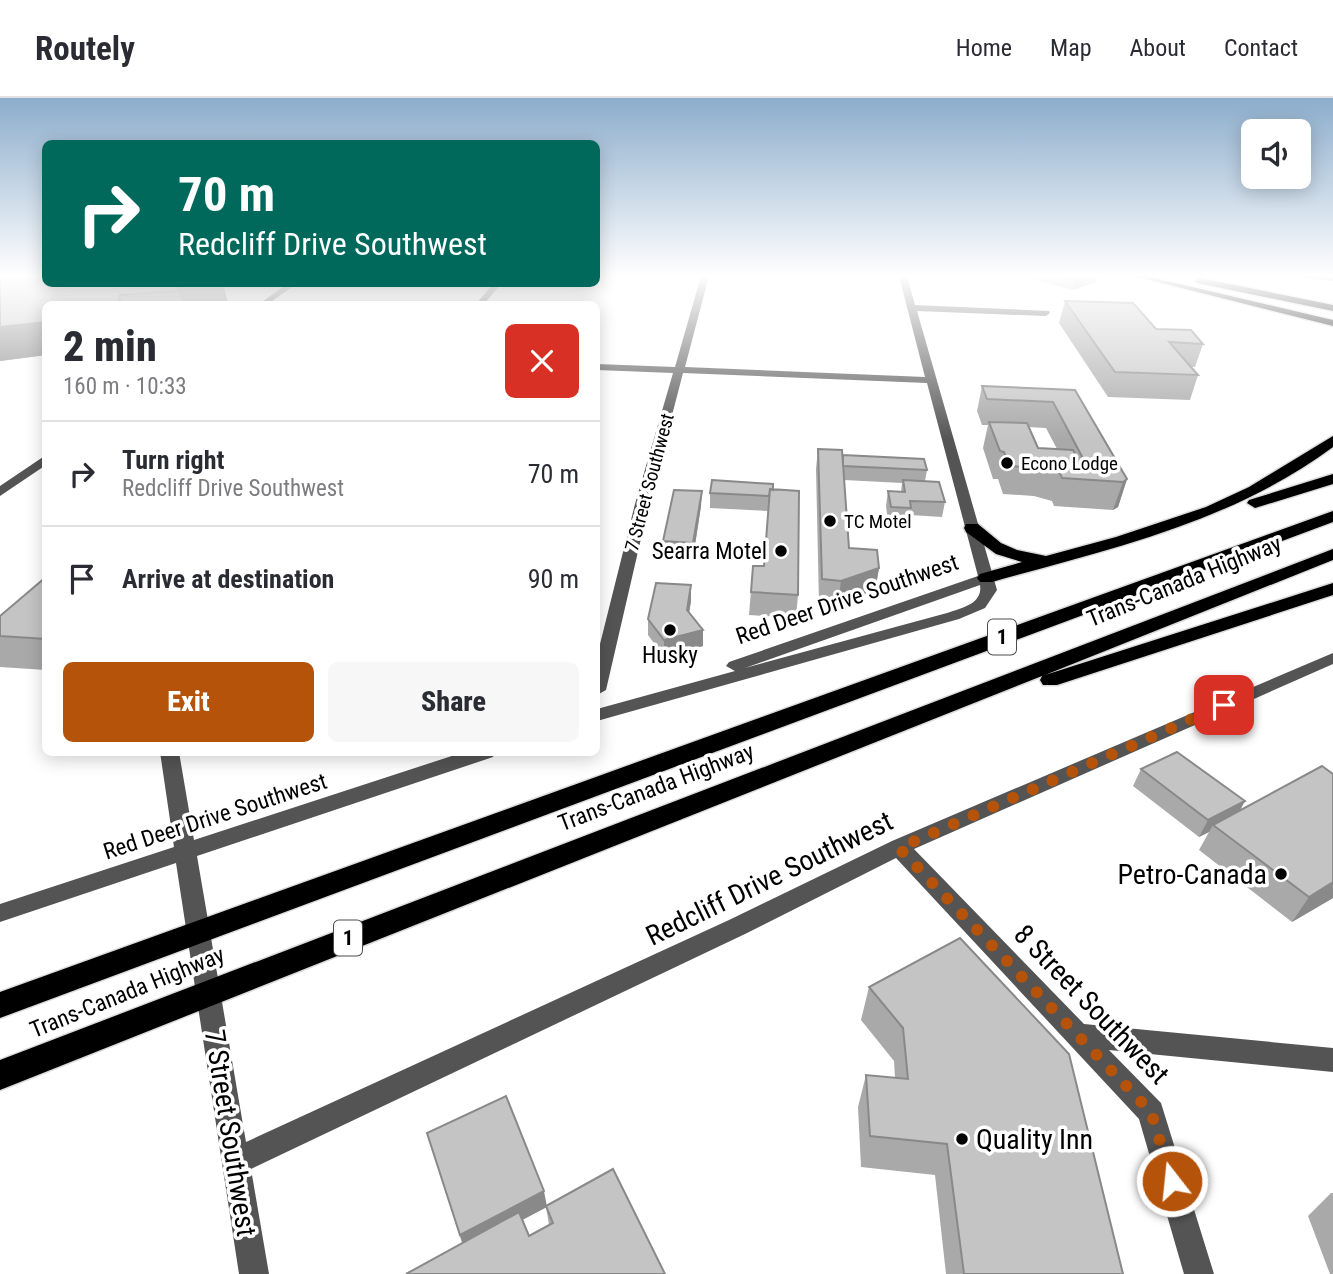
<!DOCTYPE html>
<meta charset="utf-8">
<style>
:root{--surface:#fff;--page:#f7f7f7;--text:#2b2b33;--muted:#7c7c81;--line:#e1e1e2;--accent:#b45309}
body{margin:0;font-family:"Roboto Condensed",sans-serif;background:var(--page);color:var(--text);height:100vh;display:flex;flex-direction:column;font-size:26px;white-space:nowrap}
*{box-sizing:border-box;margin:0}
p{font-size:23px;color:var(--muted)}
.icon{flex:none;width:38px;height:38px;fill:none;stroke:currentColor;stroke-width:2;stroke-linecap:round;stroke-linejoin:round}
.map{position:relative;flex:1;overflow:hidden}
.side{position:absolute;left:42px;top:203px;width:558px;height:455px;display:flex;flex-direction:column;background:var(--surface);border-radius:10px;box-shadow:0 4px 18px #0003}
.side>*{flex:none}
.top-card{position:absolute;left:42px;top:42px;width:558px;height:147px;border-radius:10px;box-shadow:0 4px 18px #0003;background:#00695c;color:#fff;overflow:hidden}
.controls{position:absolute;left:1241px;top:21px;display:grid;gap:14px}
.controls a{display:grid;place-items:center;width:70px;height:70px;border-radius:10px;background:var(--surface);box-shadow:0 4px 18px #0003;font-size:35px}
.pin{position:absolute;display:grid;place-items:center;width:60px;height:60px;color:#fff;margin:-30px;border-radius:14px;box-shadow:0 4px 10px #0006}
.me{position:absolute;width:77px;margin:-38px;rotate:344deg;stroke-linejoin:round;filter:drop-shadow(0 0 5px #0008)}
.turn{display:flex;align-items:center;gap:24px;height:147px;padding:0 21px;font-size:32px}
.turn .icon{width:91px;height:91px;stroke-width:2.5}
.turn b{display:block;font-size:49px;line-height:60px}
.round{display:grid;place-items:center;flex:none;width:74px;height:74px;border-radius:10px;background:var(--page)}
.overview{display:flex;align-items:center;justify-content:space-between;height:119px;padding:0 21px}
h1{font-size:42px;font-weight:800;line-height:52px}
.cta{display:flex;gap:14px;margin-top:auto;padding:14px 21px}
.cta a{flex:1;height:80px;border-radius:10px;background:var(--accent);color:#fff;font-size:28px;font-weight:800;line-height:80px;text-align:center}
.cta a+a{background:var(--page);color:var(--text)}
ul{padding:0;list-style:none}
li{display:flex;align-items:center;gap:21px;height:105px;padding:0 21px;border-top:2px solid var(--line)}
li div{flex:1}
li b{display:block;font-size:26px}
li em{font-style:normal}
header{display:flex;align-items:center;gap:42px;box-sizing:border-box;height:98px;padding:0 35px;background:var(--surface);border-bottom:2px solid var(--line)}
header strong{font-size:33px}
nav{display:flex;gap:38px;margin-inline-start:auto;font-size:24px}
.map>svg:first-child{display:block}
</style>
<header>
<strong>Routely</strong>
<nav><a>Home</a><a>Map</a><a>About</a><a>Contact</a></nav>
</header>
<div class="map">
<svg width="1333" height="1176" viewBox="0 0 1333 1176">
<rect width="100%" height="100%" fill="#fff"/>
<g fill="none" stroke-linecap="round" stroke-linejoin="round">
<defs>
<path id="major" d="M1134 178H1146L1333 222V228Z"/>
<path id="highway" d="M1200 180 1333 207V213L1197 185 1195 183Z
M1333 338V349C1230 425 1113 450 992 484H980L977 480 980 476 1022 464 996 456 966 434 964 430 966 426H978L1001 445 1017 452 1046 458 1116 439 1206 409 1249 389Z
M1333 376V386L1255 410 1247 405 1249 402Z
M1333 413V424L0 920V894Z
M1333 451V462L1045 577 1333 485V497L1057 587H1043L1040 582 1042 578 0 992V962Z"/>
</defs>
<use href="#major" stroke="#dbdbdb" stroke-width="3"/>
<use href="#highway" stroke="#dbdbdb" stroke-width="3"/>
<path fill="#545454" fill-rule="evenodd" d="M701 178H709L685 269 925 279 899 178H907L915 207 1049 213 1050 215 1046 218 917 213 997 492 985 510 959 521 597 623V611L735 573 726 568 729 564 978 478 927 285 683 275 649 406 606 592 597 597V558L635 406 673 275 597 272V266L675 269ZM980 487C983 506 961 510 947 515L745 570Z
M1299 178 1333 179V183L1303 180Z
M287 186H296L268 206H259Z
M493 186H501L484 206H476Z
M46 357V367L0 398V388Z
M1333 555V566L914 751 1084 926 1333 950V974L1109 952 1161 1005 1214 1176H1184L1139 1021 896 760 745 836 251 1071 269 1176H239L176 765 0 824V806L174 749 160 654H179L194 742 464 654H495L493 659 197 758 246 1044 729 822 892 743Z"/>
<use href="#major" fill="#000" fill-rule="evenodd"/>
<use href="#highway" fill="#000" fill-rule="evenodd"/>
</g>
<path fill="#a9a9a9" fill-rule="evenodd" d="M0 178 223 186 228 206H46V257L0 263Z
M1039 178H1098L1096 184 1073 192 1037 183Z
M1065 203 1203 246 1195 269H1191L1198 277 1190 302 1108 299 1059 225Z
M982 288 1075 292 1127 381 1118 409 1113 412 1054 408 1052 403 1034 398 1003 396 998 381H993L983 350 988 327H982L977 313ZM1028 329 1046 330 1057 351 1038 350Z
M818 351 843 357 927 372 925 383 945 404 942 419 910 417 908 424 888 423 886 408 888 393 901 394 902 385 844 382 849 450 879 470 875 493 838 506 819 505 816 371Z
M773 392 798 497 796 520 749 517 753 468H764L768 413 710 410V395Z
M701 408 693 460 663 458V443Z
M46 479V572L0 569V518Z
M691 503 689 514 703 532V548L664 559 648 537V521Z
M1141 671 1240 712 1333 800 1292 824 1199 752 1209 734 1199 739 1133 688Z
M869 889 1123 1176H946L935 1077 861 1069 858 1009 866 977 895 980 894 963 861 922Z
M427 1035 547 1108 665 1176 462 1145ZM546 1109 549 1127 529 1138 522 1122Z
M1331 1095H1333V1176H1330L1308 1118Z"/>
<path fill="#898989" d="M1088 178H1098L1096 184 1073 192 1075 182Z
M177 186H223L228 206H182Z
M120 197 123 206H118Z
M46 224V257L0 263V229Z
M1127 381 1118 409 1113 412 1123 384Z
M702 393 701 408 693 460V445Z
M879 470 875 493 838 506 841 483Z
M691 487V503L687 528V512Z
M703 532V548L664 559V542Z
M1245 703 1236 720 1213 727 1209 734 1199 739 1208 722Z
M1333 784V800L1292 824 1309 799Z
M544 1093 547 1109 465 1152 460 1137Z"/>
<path fill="#c4c4c4" stroke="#898989" stroke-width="2" d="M0 178H46V186H183H178V193L120 197 118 206 141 204V206H46V224L0 229Z
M1059 178H1088L1075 182Z
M1065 203 1133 205 1156 231 1191 232 1203 246 1169 244 1198 277 1115 274Z
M982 288 1075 292 1127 381 1123 384 1062 380 1060 375 1041 370 1010 368 1004 354 1000 353 989 324 1027 325 1038 350 1073 352 1080 365 1086 366 1053 304 987 301Z
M818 351 842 352 849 450 877 452 879 470 841 483 822 481Z
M843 357 924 361 927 372 843 368Z
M712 382 773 386V392L770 391 769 398 710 395Z
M903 382 939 384 945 404 910 403 911 410 891 409 888 393 905 394Z
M770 391 799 393 798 497 751 494 753 468H764Z
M674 392 702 393 693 445 663 443Z
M46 479V541L0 538V518Z
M656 485 691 487 687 512 703 532 664 542 648 521Z
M1177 654 1245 703 1208 722 1141 671Z
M1322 668 1333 676V784L1309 799 1213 727Z
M960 840 1069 956 1123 1176H964L947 1046 870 1038 866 977 908 981 903 930 869 889Z
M506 998 544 1093 460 1137 427 1035Z
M613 1071 665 1176H406L519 1114 529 1138 553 1125 546 1108Z"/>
<linearGradient id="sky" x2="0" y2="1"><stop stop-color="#8cadcc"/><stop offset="0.52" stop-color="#fff"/><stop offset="1" stop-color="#fff" stop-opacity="0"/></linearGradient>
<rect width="1333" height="342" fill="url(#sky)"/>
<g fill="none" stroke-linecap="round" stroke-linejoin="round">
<path stroke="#b45309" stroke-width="12" stroke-dasharray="0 21.6" d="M1172 1083 1151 1014 899 750 1224 607"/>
</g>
<g fill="#000" stroke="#fff" stroke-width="2.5">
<circle cx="1007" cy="365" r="7"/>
<circle cx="830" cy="423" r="7"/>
<circle cx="781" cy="453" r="7"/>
<circle cx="670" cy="532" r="7"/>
<circle cx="1281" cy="776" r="7"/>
<circle cx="962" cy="1041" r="7"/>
</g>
<g text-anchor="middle" stroke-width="7" stroke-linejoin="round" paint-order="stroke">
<g font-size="19" fill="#000" stroke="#fff" text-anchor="start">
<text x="1021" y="372">Econo Lodge</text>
<text x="844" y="430">TC Motel</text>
</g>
<g font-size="19" fill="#000" stroke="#fff">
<text transform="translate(649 384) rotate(-75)" y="7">7 Street Southwest</text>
</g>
<g fill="#fff" stroke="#4c4c4c" stroke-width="2">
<rect x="988" y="521.5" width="28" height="35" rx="5"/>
<rect x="334" y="822.5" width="28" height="35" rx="5"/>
</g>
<g font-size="21" font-weight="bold" fill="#000">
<text x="1002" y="546">1</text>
<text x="348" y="847">1</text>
</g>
<g font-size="23" fill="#000" stroke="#fff" text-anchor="end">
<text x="767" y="461">Searra Motel</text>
<text x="670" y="565" text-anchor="middle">Husky</text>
</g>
<g font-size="23" fill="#000" stroke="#fff">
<text transform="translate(1184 483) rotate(-22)" y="8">Trans-Canada Highway</text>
<text transform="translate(847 501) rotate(-19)" y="8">Red Deer Drive Southwest</text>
<text transform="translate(656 689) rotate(-21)" y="8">Trans-Canada Highway</text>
<text transform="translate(215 718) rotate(-18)" y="8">Red Deer Drive Southwest</text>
<text transform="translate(127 894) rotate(-22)" y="8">Trans-Canada Highway</text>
</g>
<g font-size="28" fill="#000" stroke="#fff" text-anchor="end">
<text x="1267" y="786">Petro-Canada</text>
<text x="976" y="1051" text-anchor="start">Quality Inn</text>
</g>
<g font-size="28" fill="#000" stroke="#fff">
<text transform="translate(769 780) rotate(-26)" y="10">Redcliff Drive Southwest</text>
<text transform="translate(1092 906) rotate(46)" y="10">8 Street Southwest</text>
<text transform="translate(231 1035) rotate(81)" y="10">7 Street Southwest</text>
</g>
</g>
</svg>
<div class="controls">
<a><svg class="icon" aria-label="sound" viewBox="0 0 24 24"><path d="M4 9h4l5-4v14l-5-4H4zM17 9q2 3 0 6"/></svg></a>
</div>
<div class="pin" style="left:1224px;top:607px;background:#d93025"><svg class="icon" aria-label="arrive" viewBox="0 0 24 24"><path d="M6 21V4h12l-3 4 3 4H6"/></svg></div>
<svg class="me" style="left:1172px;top:1083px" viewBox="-20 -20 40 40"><circle r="17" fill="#b45309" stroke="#fff" stroke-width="3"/><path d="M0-11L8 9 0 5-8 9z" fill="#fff"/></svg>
<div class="top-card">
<div class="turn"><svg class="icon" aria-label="right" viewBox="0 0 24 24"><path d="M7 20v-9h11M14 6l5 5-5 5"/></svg><div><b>70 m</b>Redcliff Drive Southwest</div></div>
</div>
<section class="side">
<div class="overview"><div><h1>2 min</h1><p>160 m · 10:33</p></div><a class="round" style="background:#d93025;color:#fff"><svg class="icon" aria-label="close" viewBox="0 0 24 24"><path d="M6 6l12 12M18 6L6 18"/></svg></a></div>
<ul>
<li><svg class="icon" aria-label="right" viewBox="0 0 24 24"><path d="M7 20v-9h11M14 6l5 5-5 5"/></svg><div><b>Turn right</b><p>Redcliff Drive Southwest</p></div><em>70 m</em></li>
<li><svg class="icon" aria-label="arrive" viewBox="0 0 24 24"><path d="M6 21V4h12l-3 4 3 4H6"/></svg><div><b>Arrive at destination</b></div><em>90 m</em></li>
</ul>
<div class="cta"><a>Exit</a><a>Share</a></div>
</section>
</div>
